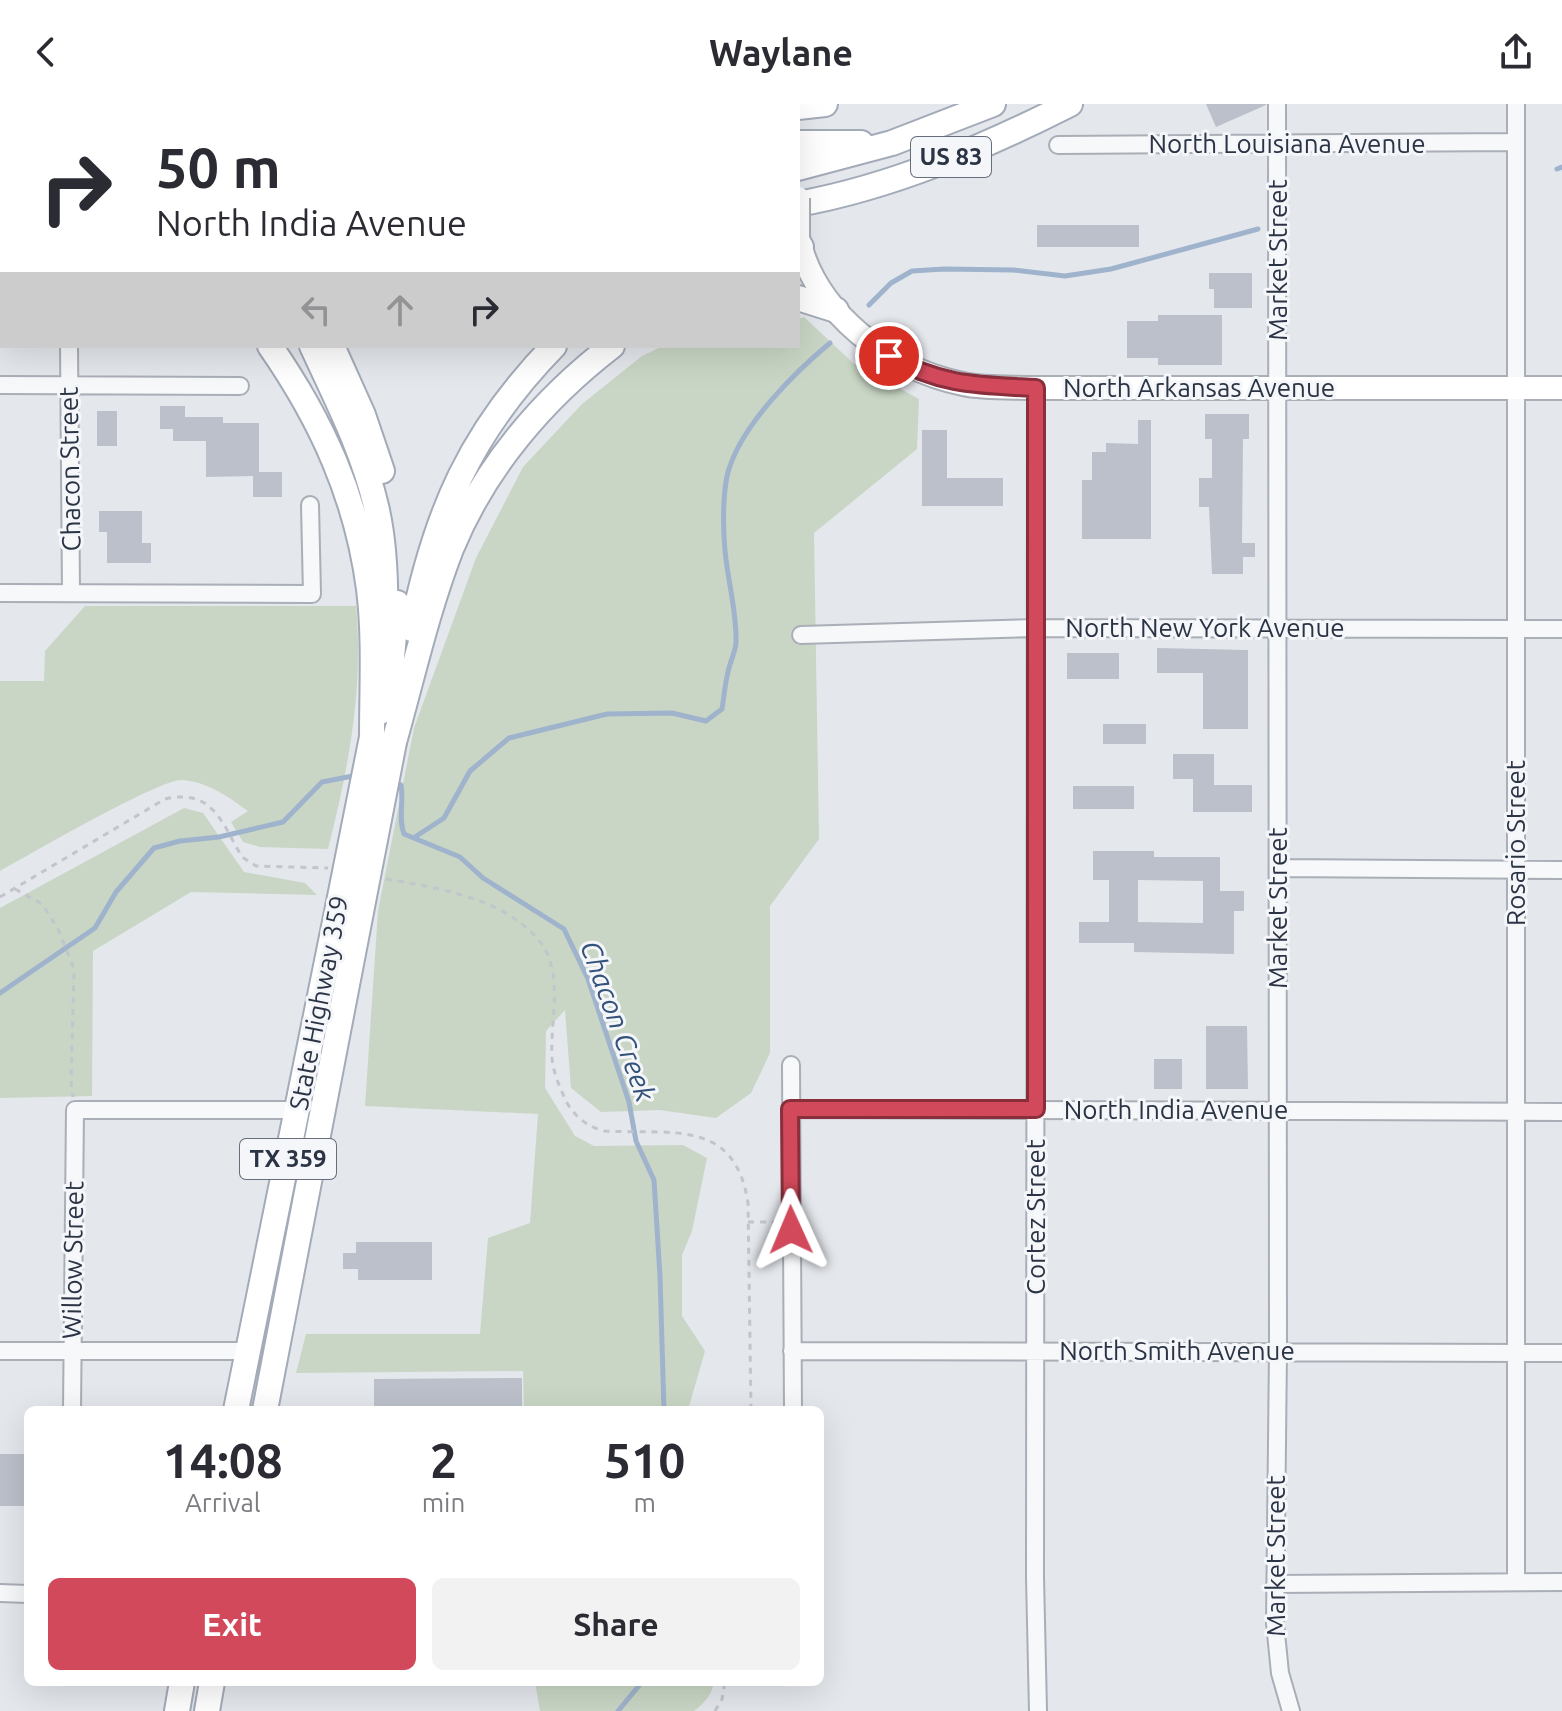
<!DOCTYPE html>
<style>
:root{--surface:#fff;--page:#f2f2f3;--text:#2b2b33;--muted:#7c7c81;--accent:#d1495b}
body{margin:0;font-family:Ubuntu,sans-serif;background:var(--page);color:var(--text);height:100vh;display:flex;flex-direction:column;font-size:30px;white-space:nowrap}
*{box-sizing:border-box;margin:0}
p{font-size:26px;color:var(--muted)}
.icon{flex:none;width:44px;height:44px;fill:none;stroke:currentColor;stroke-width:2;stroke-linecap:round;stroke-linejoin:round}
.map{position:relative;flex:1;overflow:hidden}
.side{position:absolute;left:24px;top:1302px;width:800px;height:280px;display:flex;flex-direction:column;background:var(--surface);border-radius:12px;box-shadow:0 8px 32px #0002}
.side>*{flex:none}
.top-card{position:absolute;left:0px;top:0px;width:800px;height:244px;box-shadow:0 8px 32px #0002;background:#fff;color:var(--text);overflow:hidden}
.pin{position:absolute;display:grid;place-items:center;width:68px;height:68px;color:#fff;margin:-34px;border:4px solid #fff;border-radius:50%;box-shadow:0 2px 8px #0007}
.me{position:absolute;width:88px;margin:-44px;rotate:359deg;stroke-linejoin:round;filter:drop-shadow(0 0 6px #0008)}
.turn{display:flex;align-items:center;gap:28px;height:168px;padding:0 24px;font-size:36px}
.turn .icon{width:104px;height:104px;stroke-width:2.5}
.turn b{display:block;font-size:56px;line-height:68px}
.lanes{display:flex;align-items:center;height:76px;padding:0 24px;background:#0003;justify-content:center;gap:40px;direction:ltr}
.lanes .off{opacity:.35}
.eta{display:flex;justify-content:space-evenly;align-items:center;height:136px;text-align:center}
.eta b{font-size:48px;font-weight:600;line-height:56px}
.button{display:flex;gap:16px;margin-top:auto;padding:16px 24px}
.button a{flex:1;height:92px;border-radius:12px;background:var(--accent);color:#fff;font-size:32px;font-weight:600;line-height:92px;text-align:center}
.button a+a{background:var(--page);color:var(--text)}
header{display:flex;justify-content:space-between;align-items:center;height:104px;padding:0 24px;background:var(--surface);font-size:36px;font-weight:600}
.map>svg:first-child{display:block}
</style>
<header><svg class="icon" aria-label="back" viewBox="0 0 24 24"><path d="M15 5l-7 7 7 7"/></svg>Waylane<svg class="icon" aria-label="share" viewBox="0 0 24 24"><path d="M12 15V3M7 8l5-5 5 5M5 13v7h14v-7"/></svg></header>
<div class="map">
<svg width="1562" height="1607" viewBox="0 0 1562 1607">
<rect width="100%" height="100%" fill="#e4e7ec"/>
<path fill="#c9d6c5" d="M804 213 853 259 919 295 917 345 814 429 819 735 770 802V949L751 989 716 1014 660 1006 601 1008 571 984 565 906 546 927 545 984 575 1032 594 1042 683 1041 707 1054 692 1127 682 1151V1212L705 1247 688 1306H524L523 1267 296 1269 306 1230H480L488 1134 530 1119 538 1010 365 1002 378 807 414 624 476 454 523 363 582 300 642 252 663 242H798V215Z
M85 502H356C364 585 348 666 328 745L260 743 243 738 231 718 248 707C227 692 208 678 182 676 159 675 29 751 0 767V577H44L45 547Z
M184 704 203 709 244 768 305 779 317 791 191 788 93 847 92 992 0 994V804Z
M535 1578H714C713 1589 703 1601 694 1607H540Z"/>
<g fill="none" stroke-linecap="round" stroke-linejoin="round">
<path stroke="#9fb4cc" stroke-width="5" d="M1557 65 1562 63
M869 201 891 179 912 167 944 165 1013 166 1065 172 1111 165 1258 125
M394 678 401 681C404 698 398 715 404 730L460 753 483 774 564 825 588 875 629 998 636 1037 654 1076 660 1172 664 1306
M415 733 444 714 470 667 509 634 607 610 672 609 706 617 722 605C724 593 725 580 728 568 730 558 735 549 736 539 737 508 728 478 725 447 723 424 722 383 730 362 745 318 795 268 830 239
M0 889 95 824 116 788 154 744 180 737 219 733 283 718 322 678 358 671
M618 1607 642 1578"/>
</g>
<path fill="#bbc0ca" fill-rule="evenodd" d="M1206 0H1266V1L1216 23Z
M1037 121H1139V143H1037Z
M1209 169H1252V204H1214V185H1209Z
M1158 211H1222V261H1158V254H1127V217H1158Z
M160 302H185V313H223V319H259V368H282V393H253V372L206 373V337H173V325H160Z
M97 307H117V342H97Z
M1205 310H1249V335H1243L1242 439H1255V453H1243V470H1212L1209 403H1199V374H1212V335H1205Z
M1138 316H1151V435H1082V376H1092V348H1106V339L1138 340Z
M922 326H947V374H1003V402H922Z
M99 407H142V439H151V459H107V428H99Z
M1157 544 1248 546V625H1203V569H1157Z
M1067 549H1119V575H1067Z
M1103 620H1146V640H1103Z
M1173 650H1214V681H1252V708H1193V675H1173Z
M1073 682H1134V705H1073Z
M1093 747H1154V753H1220V787H1244V807H1234V850L1134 848V839H1079V818H1109V776H1093ZM1138 776 1203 777V819L1138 818Z
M1206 922H1247L1248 985H1206Z
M1154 955H1182V985H1154Z
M356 1138H432V1176H358V1165H343V1149H356Z
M522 1274V1306L374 1304V1275Z
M0 1350H28V1402H0Z"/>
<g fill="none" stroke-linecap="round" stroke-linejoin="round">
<defs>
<path id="lane" d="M654 0V2"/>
<path id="street" d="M1277 0 1278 1247 1275 1519 1280 1569 1291 1607
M1058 41 1516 38
M69 242 71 488
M0 281 240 282
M1036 284 1035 1473 1038 1607
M0 489 312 490 310 401
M801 531 1036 524 1562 525
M1278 764 1562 766
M791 961 793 1306
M790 1005 1562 1008
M0 1247H248
M792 1247 1562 1249
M72 1306 75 1006H298
M1516 1478V0
M1275 1480 1562 1478
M0 1489 28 1490"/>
<path id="secondary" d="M798 133C815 209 889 265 963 280 986 285 1012 283 1036 284H1562"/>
<path id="primary" d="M282 0 457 2
M13 2 37 0
M475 2H588
M688 2H716
M798 3 825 0
M0 20 2 21
M798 39H861
M0 53 2 54
M798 64 892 39 993 0
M798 100C892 83 985 43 1070 0
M798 144 801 143
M798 194 836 206
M270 242C322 317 357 394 369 485 375 534 372 584 372 633
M312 242C336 294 363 346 376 402 385 440 386 479 385 518
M332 242 363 311 382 367
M412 525C435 409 471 327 554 242
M380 608 390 575 397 499
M394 638C412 574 427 507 451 445 484 364 543 295 612 242
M236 1306 338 803
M265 1306 361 808
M177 1607 182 1578
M207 1607 212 1578"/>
</defs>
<use href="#lane" stroke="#a9aeb7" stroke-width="12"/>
<use href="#street" stroke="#a9aeb7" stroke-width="20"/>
<use href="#secondary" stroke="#a9aeb7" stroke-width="26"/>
<use href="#primary" stroke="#a3abb8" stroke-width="28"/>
<path stroke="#c2c5cb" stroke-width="3" stroke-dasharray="6 6" stroke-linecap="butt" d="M386 775C438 784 506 794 541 839 564 870 550 917 552 953 553 969 560 984 567 999 576 1014 588 1023 605 1027 670 1031 735 1013 748 1099L751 1306
M15 785 42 800 58 825 74 865 71 979 73 993
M0 793 165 695C213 684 222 719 242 753L256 762 328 764
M748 1118H776
M715 1607 722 1595 725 1578"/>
<use href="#lane" stroke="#f7f8fa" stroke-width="8"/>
<use href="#street" stroke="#f7f8fa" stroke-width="16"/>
<use href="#secondary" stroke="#fff" stroke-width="22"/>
<use href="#primary" stroke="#fff" stroke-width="24"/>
<defs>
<path id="secondary-bridge" d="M798 94V133"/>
<path id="primary-bridge" d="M338 803 372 633
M361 808 394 638"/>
</defs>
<use href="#secondary-bridge" stroke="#a9aeb7" stroke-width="26" stroke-linecap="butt"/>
<use href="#primary-bridge" stroke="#a3abb8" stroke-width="28" stroke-linecap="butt"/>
<use href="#secondary-bridge" stroke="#fff" stroke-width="22"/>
<use href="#primary-bridge" stroke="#fff" stroke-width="24"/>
</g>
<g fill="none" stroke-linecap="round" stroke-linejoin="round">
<defs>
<path id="route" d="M791 1126 790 1005H1036V284C978 281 942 282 889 252"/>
</defs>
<use href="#route" stroke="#882f3b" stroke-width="20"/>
<use href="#route" stroke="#d1495b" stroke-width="14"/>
</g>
<g text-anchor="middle" stroke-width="6" stroke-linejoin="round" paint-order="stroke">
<g fill="#f4f6f9" stroke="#676e7b" stroke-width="2">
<rect x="911" y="33" width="80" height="40" rx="6"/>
<rect x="240" y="1035" width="96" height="40" rx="6"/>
</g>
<g font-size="24" font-weight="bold" fill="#2b3445">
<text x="951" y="61">US 83</text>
<text x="288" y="1063">TX 359</text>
</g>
<g font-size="26" fill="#2b3445" stroke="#f4f6f9">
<text x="1287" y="49">North Louisiana Avenue</text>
<text transform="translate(1278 156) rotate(-90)" y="9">Market Street</text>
<text x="1199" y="293">North Arkansas Avenue</text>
<text transform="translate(70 365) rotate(-91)" y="9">Chacon Street</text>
<text x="1205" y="533">North New York Avenue</text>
<text transform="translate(1516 739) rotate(-90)" y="9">Rosario Street</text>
<text transform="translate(1278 804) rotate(-90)" y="9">Market Street</text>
<text transform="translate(319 899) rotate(-79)" y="9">State Highway 359</text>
<text x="1176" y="1015">North India Avenue</text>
<text transform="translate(1036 1113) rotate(-90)" y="9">Cortez Street</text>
<text transform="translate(73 1156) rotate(-89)" y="9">Willow Street</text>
<text x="1177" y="1256">North Smith Avenue</text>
<text transform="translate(1276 1452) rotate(-90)" y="9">Market Street</text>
</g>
<g font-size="28" font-style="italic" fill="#34527a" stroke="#f4f6f9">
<text transform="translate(618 917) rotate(70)" y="10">Chacon Creek</text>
</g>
</g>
</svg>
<div class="pin" style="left:889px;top:252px;background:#d93025"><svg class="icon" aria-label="arrive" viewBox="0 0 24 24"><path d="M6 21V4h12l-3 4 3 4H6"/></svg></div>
<svg class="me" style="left:791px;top:1126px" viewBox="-20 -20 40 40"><path d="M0-17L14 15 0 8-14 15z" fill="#d1495b" stroke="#fff" stroke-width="4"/></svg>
<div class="top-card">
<div class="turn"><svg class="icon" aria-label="right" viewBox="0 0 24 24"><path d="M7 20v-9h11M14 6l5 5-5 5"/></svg><div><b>50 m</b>North India Avenue</div></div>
<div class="lanes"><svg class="icon off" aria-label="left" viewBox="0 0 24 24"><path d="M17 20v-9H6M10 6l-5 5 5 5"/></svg><svg class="icon off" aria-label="ahead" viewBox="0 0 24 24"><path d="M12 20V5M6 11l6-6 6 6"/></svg><svg class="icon" aria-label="right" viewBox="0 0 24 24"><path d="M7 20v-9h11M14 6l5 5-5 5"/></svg></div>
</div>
<section class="side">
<div class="eta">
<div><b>14:08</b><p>Arrival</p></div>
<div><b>2</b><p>min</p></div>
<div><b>510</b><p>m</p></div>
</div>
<div class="button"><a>Exit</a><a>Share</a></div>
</section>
</div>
